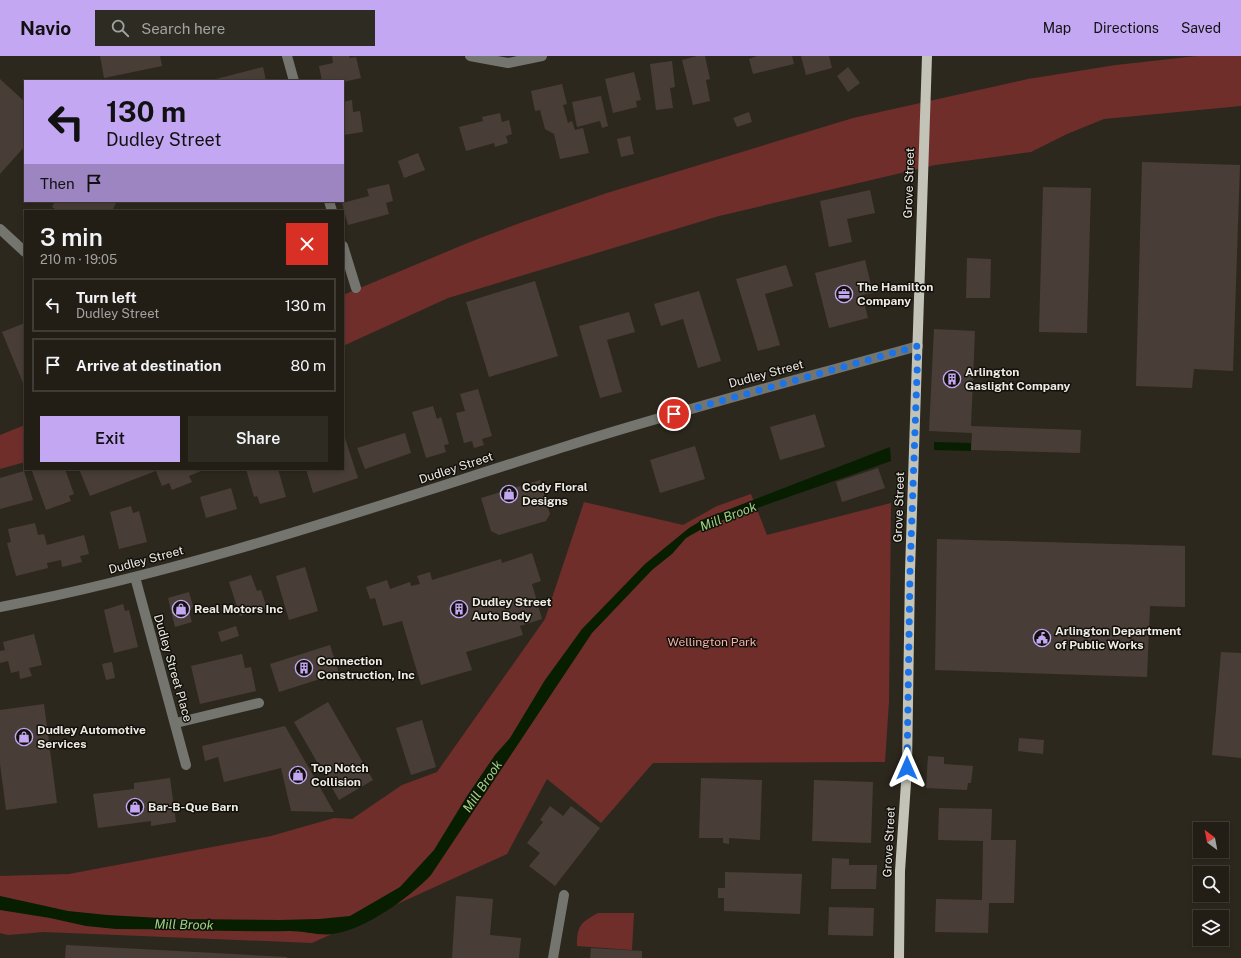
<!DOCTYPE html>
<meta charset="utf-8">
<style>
:root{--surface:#221e16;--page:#2e2b23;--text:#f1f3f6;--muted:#a2a2a1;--line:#3f3c35;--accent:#c3a7f2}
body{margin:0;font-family:"Public Sans",sans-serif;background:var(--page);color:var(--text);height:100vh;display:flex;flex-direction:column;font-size:15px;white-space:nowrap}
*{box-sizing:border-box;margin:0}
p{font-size:13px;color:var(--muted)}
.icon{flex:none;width:22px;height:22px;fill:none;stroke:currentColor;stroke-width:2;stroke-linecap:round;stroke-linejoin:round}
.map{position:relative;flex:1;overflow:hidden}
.details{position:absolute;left:24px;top:154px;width:320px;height:260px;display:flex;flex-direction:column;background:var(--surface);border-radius:0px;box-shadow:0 2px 6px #0003,0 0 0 1px var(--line)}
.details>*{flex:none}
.banner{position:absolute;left:24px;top:24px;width:320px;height:122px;border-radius:0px;box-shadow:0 2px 6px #0003,0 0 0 1px var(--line);background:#c3a7f2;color:#111;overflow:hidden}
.needle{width:26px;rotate:328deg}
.tools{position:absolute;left:1193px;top:766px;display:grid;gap:8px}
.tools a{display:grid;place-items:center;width:36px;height:36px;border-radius:0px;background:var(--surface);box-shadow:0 2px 6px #0003,0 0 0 1px var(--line);font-size:20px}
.pin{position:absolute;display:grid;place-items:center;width:34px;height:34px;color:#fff;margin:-17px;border:2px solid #fff;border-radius:50%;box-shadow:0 1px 4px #0007}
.me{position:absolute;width:44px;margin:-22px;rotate:0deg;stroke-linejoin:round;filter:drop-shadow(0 0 3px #0008)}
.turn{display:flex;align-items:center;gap:14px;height:84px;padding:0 16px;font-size:18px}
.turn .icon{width:52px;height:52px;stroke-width:2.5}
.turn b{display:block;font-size:28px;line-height:34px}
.then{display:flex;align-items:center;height:38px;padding:0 16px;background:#0003;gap:8px;font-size:15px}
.round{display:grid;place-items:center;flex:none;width:42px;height:42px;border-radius:0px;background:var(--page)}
.summary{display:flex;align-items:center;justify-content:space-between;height:68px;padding:0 16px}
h1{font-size:24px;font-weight:600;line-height:30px}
.button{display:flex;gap:8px;margin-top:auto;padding:8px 16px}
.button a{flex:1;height:46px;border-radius:0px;background:var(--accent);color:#111;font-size:16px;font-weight:600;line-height:46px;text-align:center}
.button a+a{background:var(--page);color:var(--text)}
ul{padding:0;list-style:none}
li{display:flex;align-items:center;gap:12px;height:54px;margin:0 8px 6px;padding:0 8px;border:2px solid var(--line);border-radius:0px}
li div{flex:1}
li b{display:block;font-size:15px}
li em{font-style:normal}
header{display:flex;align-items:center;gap:24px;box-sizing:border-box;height:56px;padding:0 20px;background:var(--accent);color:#111}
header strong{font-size:19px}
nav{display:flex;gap:22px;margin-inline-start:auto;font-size:14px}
.search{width:280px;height:36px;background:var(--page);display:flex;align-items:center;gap:10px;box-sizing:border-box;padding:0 14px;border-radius:0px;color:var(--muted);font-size:15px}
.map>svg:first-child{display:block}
</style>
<header>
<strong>Navio</strong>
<div class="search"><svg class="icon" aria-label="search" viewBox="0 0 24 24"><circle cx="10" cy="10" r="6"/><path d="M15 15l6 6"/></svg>Search here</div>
<nav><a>Map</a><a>Directions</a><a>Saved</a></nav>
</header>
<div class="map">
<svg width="1241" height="902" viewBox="0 0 1241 902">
<rect width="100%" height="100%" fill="#2d281e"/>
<path fill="#702e2b" d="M1197 0H1241V50L1104 63 1067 78 1031 96 935 109 719 160 448 242 343 290V239L470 186 520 167 607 137 853 62 1028 23 1116 9Z
M25 369V406L0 413V379Z
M751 438 767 479 891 447 889 645 885 706 653 707 601 767 547 723 507 798 312 887 44 876 8 879 0 877V820L69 818 271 780 334 762 352 763 402 729 437 716 545 563 584 446 683 469 717 450Z
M598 857H634L632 894 577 890C577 870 580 867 598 857Z"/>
<path fill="#071e00" d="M934 386 971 387V395L934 394Z
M890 391 891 405 709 469 686 482 672 498 652 514 592 577 431 819C409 842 366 873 333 878 320 880 304 875 290 875 232 876 175 873 116 873L86 870 50 862 0 854V840L68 855 107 859 178 863 280 864 319 863 350 860 400 831 434 794 467 740 495 699 510 682 545 624 582 573 645 508 689 472 704 463Z"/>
<path fill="#493e37" d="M100 0H160L162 10 104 22Z
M332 0H349L350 2 356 1 361 22 343 26 322 25 319 10 333 7Z
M697 0H705L710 23 706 24 710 45 693 49 682 4Z
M757 0H792L794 8 753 18 749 3Z
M801 0H829L832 12 806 19Z
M672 5 675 31 670 32 673 52 656 54 650 8Z
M263 11 266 25H217L216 23Z
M848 11 860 27 848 36 837 20Z
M634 16 641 44 636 45 637 51 613 57 605 23Z
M0 23 25 46V90L0 118Z
M562 28 567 48 563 49 568 67 572 65 575 74 583 72 589 97 560 103 554 78 545 73 540 54 535 55 531 35Z
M601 40 608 70 602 72 600 65 577 71 572 46Z
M352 44 353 56 360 55 363 76 343 79V46Z
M749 56 752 66 737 71 733 62Z
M500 57 502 66 509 64 512 78 506 80 508 87 495 91 494 87 466 95 459 71 483 65 482 61Z
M630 80 634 98 621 101 617 83Z
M418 97 425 114 404 122 398 105Z
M1142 106 1240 109 1233 315 1194 313 1192 332 1136 330Z
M389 128 393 145 386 147 389 158 348 169 342 147 369 140 367 133Z
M1043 131 1091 132 1087 277 1039 276Z
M870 134 875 157 847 163 852 186 829 191 820 145Z
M55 145H117L112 155H58L52 151Z
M967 202 991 203 990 242H966Z
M865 204 873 237 862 239 868 262 829 272 815 217Z
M786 209 793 230 765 238 780 289 758 295 736 223Z
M535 225 558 300 489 321 466 246Z
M699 235 721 305 698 312 683 263 661 270 654 248Z
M629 256 635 276 607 284 622 336 600 342 579 270Z
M25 267V326L23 327 2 276Z
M934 273 975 275 971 370 1081 374 1080 397 971 394 972 377 929 375Z
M478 333 492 380 482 383 484 389 474 392 472 385 464 387 456 357 465 355 460 338Z
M433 350 437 363 441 361 449 388 444 389 446 396 426 402 412 356Z
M815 358 825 391 780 404 770 371Z
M343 376 358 422 313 437 306 413H343Z
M405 377 411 397 365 413 357 392Z
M695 390 705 423 660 437 650 404Z
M878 412 885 432 842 446 836 426Z
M39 413H65L74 438 69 440 71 445 46 454 32 415Z
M79 413H206L189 420 192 426 172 434 169 427 162 430 156 415 90 440Z
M246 413H278L286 441 260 448 257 440 254 441Z
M24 415 33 444 0 453V422Z
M540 424 550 458 546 465 499 479 491 475 481 442Z
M231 432 237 453 206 462 200 441Z
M131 450 133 457 139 455 147 486 119 493 110 456Z
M35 467 38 479 44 478 47 489 84 479 89 498 80 500 82 506 62 511 61 504 47 507 48 512 16 520 7 487 11 486 8 473Z
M937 483 1185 490V551L1150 550 1147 621 935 614Z
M532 497 541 525 532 528 542 563 520 570 523 579 466 596 472 614 421 629 402 565 383 570 375 542 370 543 366 531 387 524 390 533 410 526 411 530 420 528 417 520 430 516 432 524 501 503 502 507Z
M305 511 318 555 289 564 276 520Z
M251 519 257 535 261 534 267 552 240 560 229 526Z
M189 536 193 550 189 556 192 566 175 571 168 542Z
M123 548 125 555 129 554 138 591 114 597 104 554Z
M236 570 239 580 221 586 218 576Z
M34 578 42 609 29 612 32 620 20 623 19 615 11 617 8 605 0 607V595L5 594 3 586Z
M330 589 339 617 279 636 270 608Z
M1221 596 1241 597V702L1212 699Z
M242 598 245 612 251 611 256 635 200 648 191 610Z
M112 606 115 622 106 624 102 608Z
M328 646 373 724 339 744 294 666Z
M44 648 57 747 6 754 0 708V654Z
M422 664 436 711 411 719 396 672Z
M285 670 334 756 291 755 281 712 224 726 218 701 205 705 202 690Z
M1019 682 1044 684 1043 698 1018 695Z
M928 700 944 701V708L973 710 971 727H968L967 734 926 732Z
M170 722 176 766 151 770V765L98 772 93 738 134 733V727Z
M701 722 762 724 760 784 729 782V788L723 787V782H699Z
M814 724 873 726 871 787 812 785Z
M550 750 563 760 571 750 600 772 555 830 529 810 540 797 527 787 543 766 540 764Z
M939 752 992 753 991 784H1016L1014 847H989L988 877 935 876 936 843 982 844 983 785 938 784Z
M832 802 849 803V809H877L876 833H831Z
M725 816 802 818 800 858 724 855V842H718V832H725Z
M456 840 493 843 490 879 521 882 519 902H452Z
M829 851 874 852 873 880 828 879Z
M66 889 287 901V902H65Z
M591 892 642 895V902H590Z"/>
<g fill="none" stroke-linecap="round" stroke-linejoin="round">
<path stroke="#757570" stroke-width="10" d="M287 0 294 25
M470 0 508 7 542 0
M329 145 332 155
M0 173 25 196
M343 190 356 232
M135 521 186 709
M0 551C194 514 379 449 567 390 683 353 801 323 918 290
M176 667 259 647
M553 902 564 839"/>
<path stroke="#c3c3b7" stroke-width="10" d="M899 902 900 815 907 712 910 515 927 0"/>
</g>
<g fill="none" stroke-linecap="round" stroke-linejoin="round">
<path stroke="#1a73e8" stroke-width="7" stroke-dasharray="0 12.6" d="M674 358 918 290 910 515 907 712"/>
</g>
<defs>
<symbol id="office-ring" viewBox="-11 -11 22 22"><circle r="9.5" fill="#13110c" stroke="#c3a7f2" stroke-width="1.5"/><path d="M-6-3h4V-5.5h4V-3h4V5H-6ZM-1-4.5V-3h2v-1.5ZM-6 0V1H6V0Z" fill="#c3a7f2"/></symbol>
<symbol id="building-ring" viewBox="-11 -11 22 22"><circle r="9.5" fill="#13110c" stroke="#c3a7f2" stroke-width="1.5"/><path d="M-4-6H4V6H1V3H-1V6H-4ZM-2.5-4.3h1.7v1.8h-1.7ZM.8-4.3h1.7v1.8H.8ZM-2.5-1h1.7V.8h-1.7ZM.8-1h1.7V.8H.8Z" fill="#c3a7f2"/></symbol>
<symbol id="shop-ring" viewBox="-11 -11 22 22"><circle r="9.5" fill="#13110c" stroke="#c3a7f2" stroke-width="1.5"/><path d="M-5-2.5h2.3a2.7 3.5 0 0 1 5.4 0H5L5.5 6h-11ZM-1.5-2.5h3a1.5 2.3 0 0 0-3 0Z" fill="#c3a7f2"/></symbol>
<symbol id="civic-ring" viewBox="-11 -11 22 22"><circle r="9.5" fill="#13110c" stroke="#c3a7f2" stroke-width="1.5"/><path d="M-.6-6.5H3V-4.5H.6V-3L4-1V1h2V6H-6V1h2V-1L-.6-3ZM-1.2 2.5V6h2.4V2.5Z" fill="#c3a7f2"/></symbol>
</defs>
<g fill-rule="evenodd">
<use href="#office-ring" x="834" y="228" width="20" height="20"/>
<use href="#building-ring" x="942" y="313" width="20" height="20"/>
<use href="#shop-ring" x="499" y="428" width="20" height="20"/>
<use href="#shop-ring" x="171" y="543" width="20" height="20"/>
<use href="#building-ring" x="449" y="543" width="20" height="20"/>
<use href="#civic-ring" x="1032" y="572" width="20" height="20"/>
<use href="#building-ring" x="294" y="602" width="20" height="20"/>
<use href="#shop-ring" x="14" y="671" width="20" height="20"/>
<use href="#shop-ring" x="288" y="709" width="20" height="20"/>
<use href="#shop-ring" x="125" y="741" width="20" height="20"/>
</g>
<g text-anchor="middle" stroke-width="3" stroke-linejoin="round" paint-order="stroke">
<g font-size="12" fill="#eeeae3" stroke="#13110c">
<text transform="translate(909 127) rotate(-88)" y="4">Grove Street</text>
<text transform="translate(766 318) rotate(-15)" y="4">Dudley Street</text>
<text transform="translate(456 412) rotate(-18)" y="4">Dudley Street</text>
<text transform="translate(899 451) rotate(-88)" y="4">Grove Street</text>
<text transform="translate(146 504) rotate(-15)" y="4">Dudley Street</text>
<text transform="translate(173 612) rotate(74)" y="4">Dudley Street Place</text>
<text transform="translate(889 786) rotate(-87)" y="4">Grove Street</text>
</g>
<g font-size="12" font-weight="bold" fill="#eeeae3" stroke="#13110c" text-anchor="start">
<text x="857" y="235">The Hamilton<tspan x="857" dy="14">Company</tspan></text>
<text x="965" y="320">Arlington<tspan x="965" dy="14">Gaslight Company</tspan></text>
<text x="522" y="435">Cody Floral<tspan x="522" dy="14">Designs</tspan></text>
<text x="472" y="550">Dudley Street<tspan x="472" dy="14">Auto Body</tspan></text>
<text x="194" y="557">Real Motors Inc</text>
<text x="1055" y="579">Arlington Department<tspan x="1055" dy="14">of Public Works</tspan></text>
<text x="317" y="609">Connection<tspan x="317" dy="14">Construction, Inc</tspan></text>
<text x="37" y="678">Dudley Automotive<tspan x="37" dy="14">Services</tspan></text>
<text x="311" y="716">Top Notch<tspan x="311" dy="14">Collision</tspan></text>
<text x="148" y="755">Bar-B-Que Barn</text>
</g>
<g font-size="12" fill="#f6b1aa" stroke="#13110c">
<text x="712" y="590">Wellington Park</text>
</g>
<g font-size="13" font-style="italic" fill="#96d67b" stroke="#13110c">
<text transform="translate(728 460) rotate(-21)" y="5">Mill Brook</text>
<text transform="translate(482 730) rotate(-56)" y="5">Mill Brook</text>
<text transform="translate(184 868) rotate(1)" y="5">Mill Brook</text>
</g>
</g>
</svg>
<div class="tools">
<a><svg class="needle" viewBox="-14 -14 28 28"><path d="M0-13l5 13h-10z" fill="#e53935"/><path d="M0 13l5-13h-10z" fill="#a2a2a1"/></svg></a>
<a><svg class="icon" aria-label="search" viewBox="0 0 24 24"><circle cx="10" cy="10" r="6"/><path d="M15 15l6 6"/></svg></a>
<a><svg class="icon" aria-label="layers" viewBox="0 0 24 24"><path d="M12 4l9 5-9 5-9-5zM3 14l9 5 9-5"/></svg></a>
</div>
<div class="pin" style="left:674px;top:358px;background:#d93025"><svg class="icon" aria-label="arrive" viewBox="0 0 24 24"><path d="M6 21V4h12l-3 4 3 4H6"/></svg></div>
<svg class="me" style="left:907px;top:712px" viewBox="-20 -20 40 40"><path d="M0-17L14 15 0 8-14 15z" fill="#1a73e8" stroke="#fff" stroke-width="4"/></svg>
<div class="banner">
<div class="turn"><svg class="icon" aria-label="left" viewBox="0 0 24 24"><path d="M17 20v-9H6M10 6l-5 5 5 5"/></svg><div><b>130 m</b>Dudley Street</div></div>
<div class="then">Then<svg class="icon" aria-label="arrive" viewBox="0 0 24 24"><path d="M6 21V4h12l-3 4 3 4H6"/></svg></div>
</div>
<section class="details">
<div class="summary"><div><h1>3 min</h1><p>210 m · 19:05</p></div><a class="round" style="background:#d93025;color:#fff"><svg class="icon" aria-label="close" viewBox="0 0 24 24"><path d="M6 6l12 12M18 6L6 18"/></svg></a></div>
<ul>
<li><svg class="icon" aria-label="left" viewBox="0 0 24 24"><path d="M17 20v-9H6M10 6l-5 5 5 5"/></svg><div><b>Turn left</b><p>Dudley Street</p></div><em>130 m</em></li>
<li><svg class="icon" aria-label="arrive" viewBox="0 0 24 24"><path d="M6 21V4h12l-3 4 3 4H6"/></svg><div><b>Arrive at destination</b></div><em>80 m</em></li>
</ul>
<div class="button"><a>Exit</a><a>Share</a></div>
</section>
</div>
